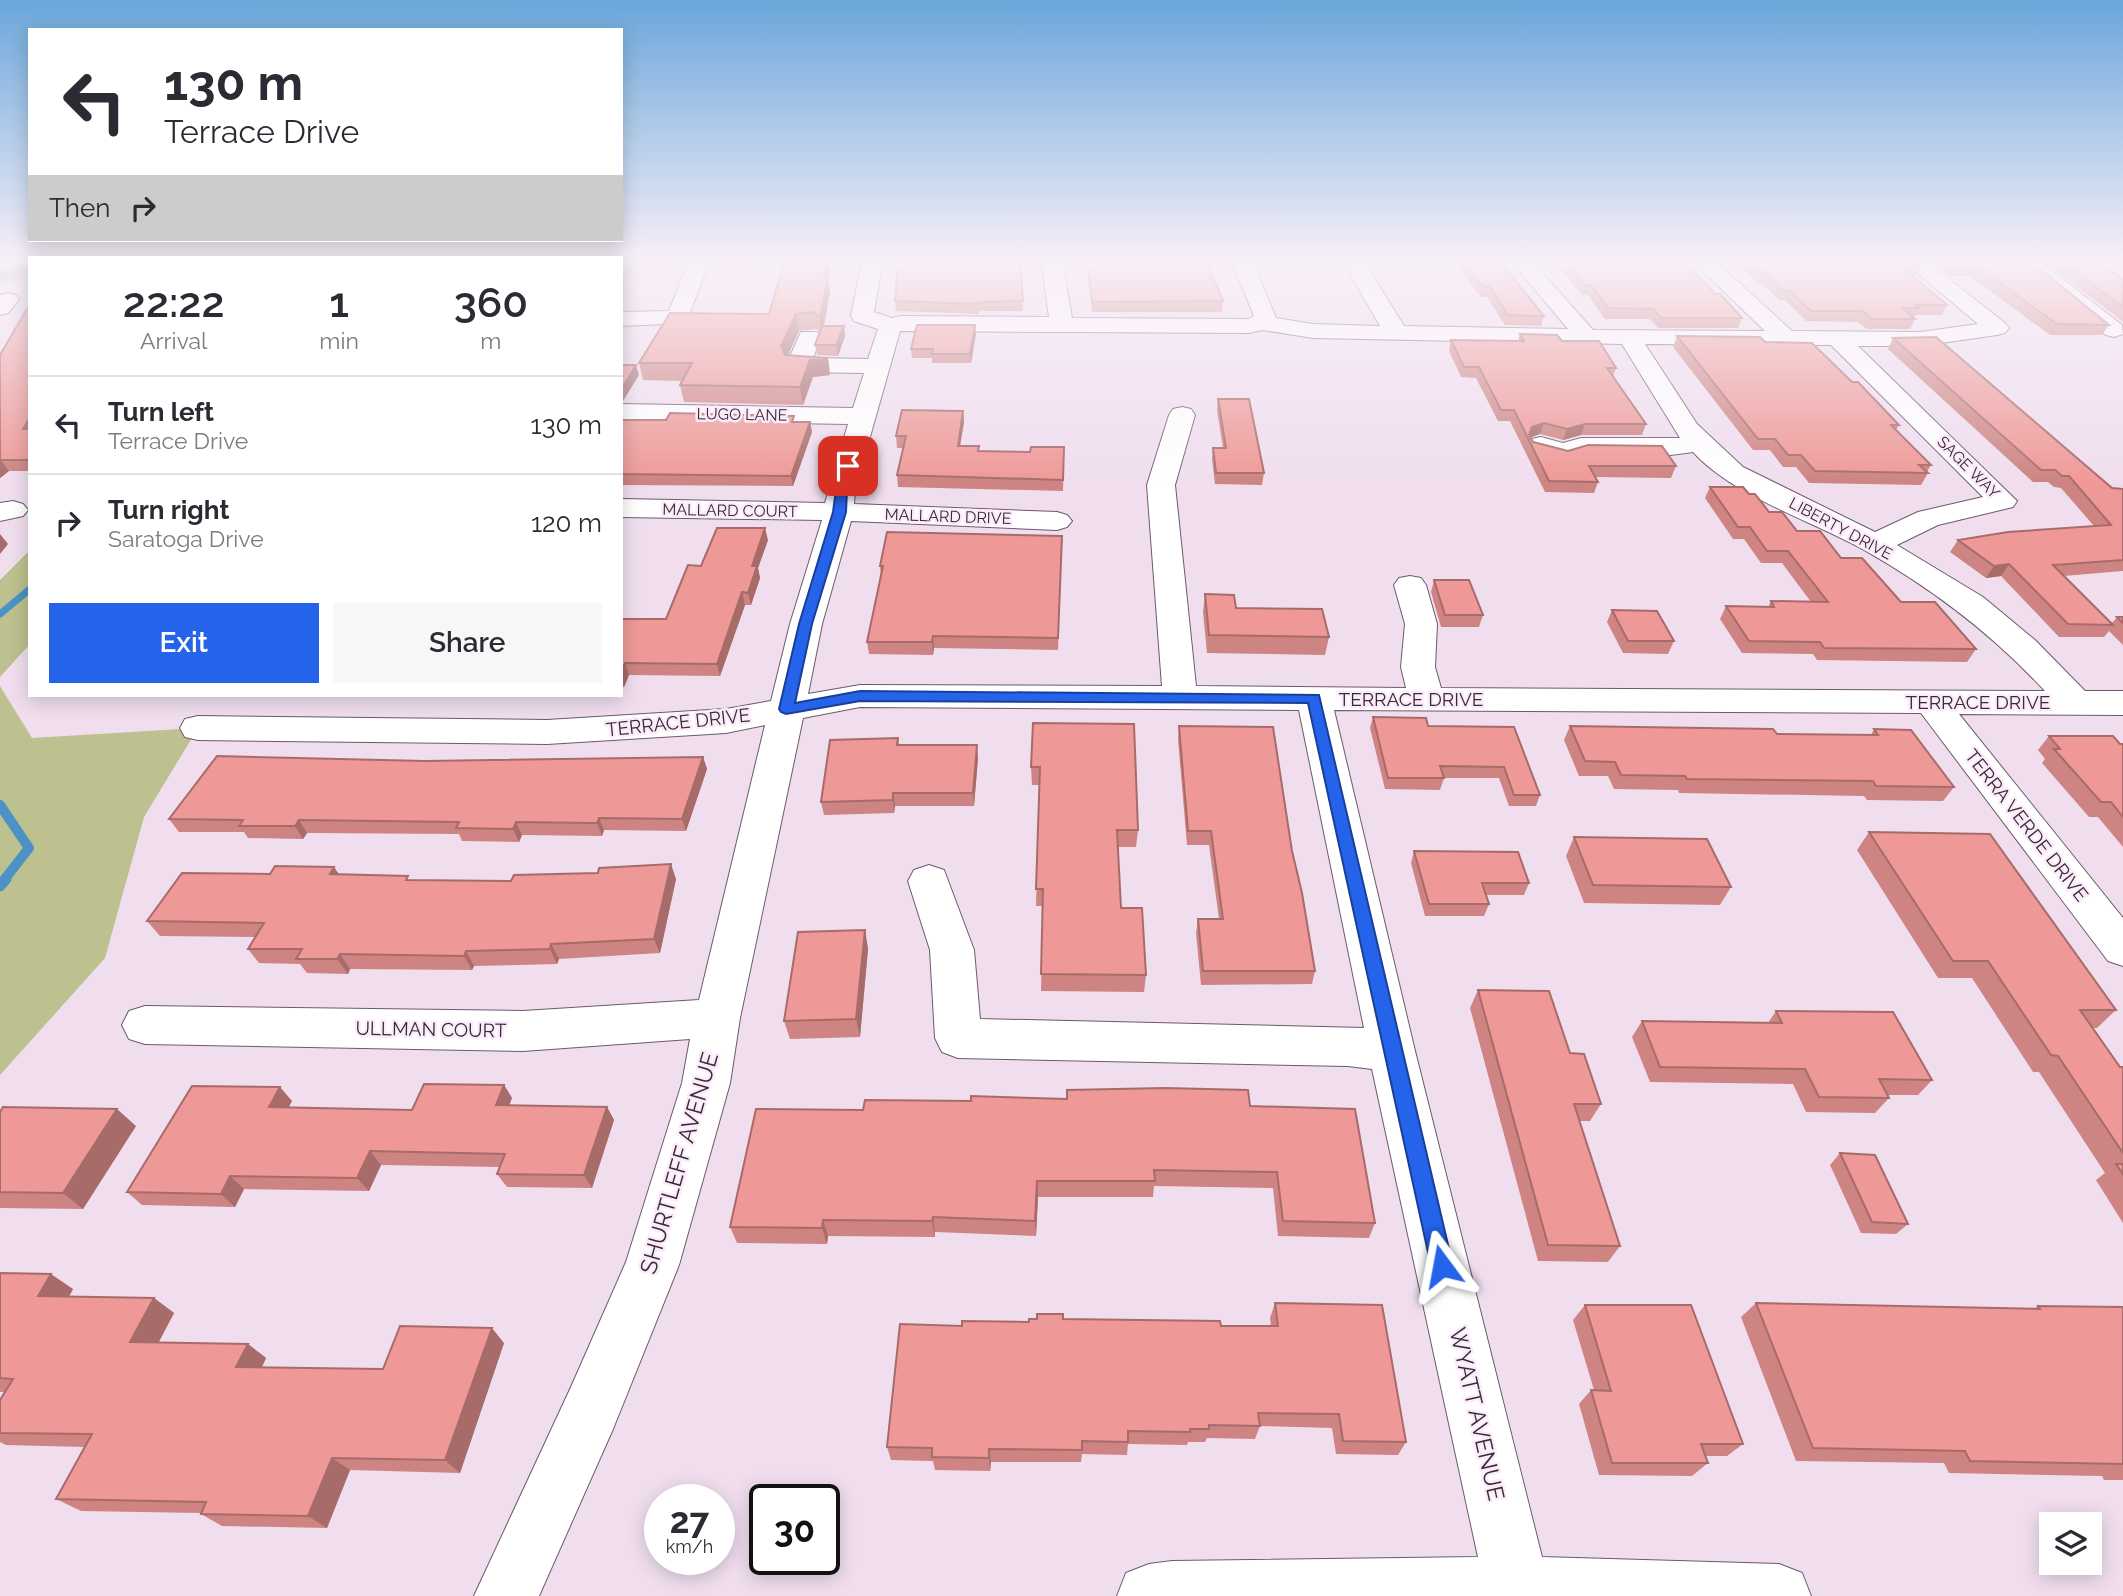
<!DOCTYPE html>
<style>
:root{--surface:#fff;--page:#f7f7f7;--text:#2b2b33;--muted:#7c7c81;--line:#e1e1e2;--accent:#2563eb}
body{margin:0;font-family:Raleway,sans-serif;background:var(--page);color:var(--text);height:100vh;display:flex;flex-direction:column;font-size:26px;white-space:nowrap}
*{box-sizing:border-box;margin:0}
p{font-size:23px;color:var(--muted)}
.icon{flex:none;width:38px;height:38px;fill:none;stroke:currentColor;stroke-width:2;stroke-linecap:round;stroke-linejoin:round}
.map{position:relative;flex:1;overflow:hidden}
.sheet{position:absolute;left:28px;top:256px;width:595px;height:441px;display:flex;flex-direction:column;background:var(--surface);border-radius:0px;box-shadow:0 4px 18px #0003}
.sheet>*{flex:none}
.guide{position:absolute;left:28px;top:28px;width:595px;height:214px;border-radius:0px;box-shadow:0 4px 18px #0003;background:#fff;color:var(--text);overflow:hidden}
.fabs{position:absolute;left:2039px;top:1512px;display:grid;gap:14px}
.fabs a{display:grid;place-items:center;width:63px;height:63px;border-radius:0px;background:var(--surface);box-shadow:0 4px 18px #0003;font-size:35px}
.speed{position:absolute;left:644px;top:1484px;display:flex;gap:14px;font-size:35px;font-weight:700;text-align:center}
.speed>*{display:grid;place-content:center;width:91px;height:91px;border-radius:50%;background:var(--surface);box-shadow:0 4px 18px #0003;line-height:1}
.speed small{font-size:18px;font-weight:400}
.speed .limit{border:4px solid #111;border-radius:10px;background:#fff;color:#111}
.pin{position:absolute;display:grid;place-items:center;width:60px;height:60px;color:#fff;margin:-30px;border-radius:14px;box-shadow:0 4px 10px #0006}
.me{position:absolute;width:77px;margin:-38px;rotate:347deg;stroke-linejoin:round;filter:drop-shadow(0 0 5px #0008)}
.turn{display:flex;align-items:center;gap:24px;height:147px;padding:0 21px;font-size:32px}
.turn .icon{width:91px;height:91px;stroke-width:2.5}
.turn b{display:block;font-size:49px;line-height:60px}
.then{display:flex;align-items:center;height:66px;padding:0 21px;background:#0003;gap:14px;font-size:26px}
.eta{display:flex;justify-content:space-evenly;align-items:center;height:119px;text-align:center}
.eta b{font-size:42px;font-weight:600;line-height:49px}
.button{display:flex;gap:14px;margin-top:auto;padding:14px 21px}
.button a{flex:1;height:80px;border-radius:0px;background:var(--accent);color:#fff;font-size:28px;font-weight:600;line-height:80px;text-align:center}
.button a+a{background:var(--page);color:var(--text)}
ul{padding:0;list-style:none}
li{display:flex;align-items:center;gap:21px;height:98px;padding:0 21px;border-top:2px solid var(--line)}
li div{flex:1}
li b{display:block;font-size:26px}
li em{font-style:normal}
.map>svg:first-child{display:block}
</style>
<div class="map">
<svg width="2123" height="1596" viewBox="0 0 2123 1596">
<rect width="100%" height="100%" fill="#f0deef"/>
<path fill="#bcc18f" d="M7 260H30V276L0 285V264Z
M30 550V644L0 677V580Z
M0 686 32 738 198 728 144 817 105 958 0 1075Z"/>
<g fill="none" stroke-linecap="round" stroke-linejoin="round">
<path stroke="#4d92c4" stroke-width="6" d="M0 276 30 266"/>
<path stroke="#4d92c4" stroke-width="7" d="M0 614 30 589"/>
<path stroke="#4d92c4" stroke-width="10" d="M0 805 29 848 4 880"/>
<path stroke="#4d92c4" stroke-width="11" d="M0 886 6 879"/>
<defs>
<path id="minor" d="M689 260H710L686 323 621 326V312L669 311Z
M862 260H883L874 312 892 318 901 316 1049 317 1041 260H1062L1072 318 1249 319 1254 316 1231 260H1252L1276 318 1313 324 1380 326 1342 260H1363L1404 326 1568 329 1510 260H1531L1593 330 1765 331 1691 260H1714L1792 331 1920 332 1978 324 1902 260H1925L2005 323 2009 328 2005 333 1997 335 1920 346H1858L2017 501 2013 507 1938 525 1897 545 1983 597 2035 640 2085 691H2123V715L1959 714 2123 918V966L2108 961 1921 713 1334 710 1415 1051 1542 1557 1779 1564 1802 1573 1811 1596H1117L1126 1573 1149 1564 1172 1561 1478 1557 1372 1069 1348 1066 958 1058 942 1052 935 1038 930 950 908 881 914 870 929 865 944 870 974 950 980 1019 1364 1028 1299 710 860 707 803 718 740 1018 730 1083 679 1265 613 1429 539 1596H474L571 1387 626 1262 682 1083 690 1039 523 1051 145 1044 129 1039 122 1025 129 1011 145 1006 523 1011 699 1000 765 725 726 733 547 744 198 740 185 737 180 728 185 719 198 716 547 720 726 709 771 701 790 624 822 520 621 517V499L825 503 848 424 621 420V404L853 408 864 373 798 372 789 370 786 365 801 332H817L821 337 813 358 868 359 878 329 854 321 851 316ZM1263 330 1313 338 1622 344 1680 438H1581L1563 443 1541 437 1531 439 1528 445 1531 451 1542 456 1565 460 1584 454 1671 455 1693 452C1733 496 1812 521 1864 550 1933 589 1991 633 2045 691L1441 688 1435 667 1437 624 1426 585 1421 578 1410 576 1399 578 1394 585 1405 624 1401 667 1406 688 1196 686 1175 485 1195 415 1191 409 1182 407 1173 409 1169 415 1147 485 1162 686 860 685 808 694 822 624 851 521 1057 530 1067 527 1072 521 1067 515 1057 512 854 504 855 490 900 331 1249 333ZM1645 344 1831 345 1983 497 1918 512 1875 532 1743 467 1697 424Z
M2014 260H2038L2122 325 2123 334 2114 337 2106 335Z
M8 293 16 295 19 300 8 313 0 315V295Z
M13 501 23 504 28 510 23 516 0 521V503Z"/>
</defs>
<use href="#minor" stroke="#6a5b6a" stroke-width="2"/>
<use href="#minor" fill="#fff" fill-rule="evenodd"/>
</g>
<path fill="#cd8482" d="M785 260H832L828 279 830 292 824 326H844L845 336 838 356 817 355 815 345 820 332 817 329 799 331 788 355 828 358 830 375 813 377 803 405 684 402 680 385 682 381 643 380 639 363 769 314Z
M1020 260 1023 311H979V314L896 311 895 301Z
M1083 260H1206L1223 301 1222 312H1092L1087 268H1084Z
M1453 260H1499L1544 316 1541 326 1505 325 1487 297H1481Z
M1553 260H1684L1715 294 1742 318 1738 328H1658L1650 319H1605L1588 295H1582Z
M1735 260H1915L1921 265 1916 275H1912L1947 305 1942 315H1915L1914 318 1915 319 1910 329H1867L1858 322 1806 321 1785 300H1779L1763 284H1758Z
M1929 260H2029L2109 325 2102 335H2050L1970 276H1949Z
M2042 260H2094L2123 279V322Z
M30 308V471H9L0 478V355Z
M976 334 971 363H932V358H912L911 349Z
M1520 334 1562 341 1616 368 1613 377 1646 424 1642 435H1581L1563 440 1540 434 1531 437 1533 442 1568 451 1676 466 1671 478 1595 477 1598 482 1594 493 1545 492 1510 421H1498L1476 378 1461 377 1449 351 1451 340 1518 341Z
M1677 336 1765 342 1852 382 1899 425 1896 430 1931 465 1927 472 1928 473 1921 485 1809 483 1796 467H1783L1770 450H1753L1673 347Z
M1893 338 2112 488 2123 489V571L2063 576 2112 623 2117 617H2123V645L2109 631 2104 637H2059L2001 576 1986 578 1950 552 1958 540 2094 526 2061 488 2054 487 2048 482H2033L1888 349Z
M1218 399 1264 473 1262 485 1215 484 1212 459 1213 448H1223L1217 410Z
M963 411 964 422 960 446H979V451L1030 452 1064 447 1063 491 898 487 897 475 903 448H897L896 436Z
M621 420 810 422 812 432 793 486 621 485Z
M1710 487 1749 494 1769 512 1797 531 1841 558 1901 602 1976 649 1967 662 1817 660 1813 654 1742 653 1720 619 1726 606 1768 607 1771 601 1811 602 1782 563H1761L1744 539H1733L1705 498Z
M1062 536 1058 650 934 648 933 655 869 654 867 642 881 577 880 566Z
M768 540 758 568 760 578 751 605H745L720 676 629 675 624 687H621V619H666L701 566Z
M1434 580 1483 615 1479 627H1441L1431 592Z
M1205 594 1236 608 1329 637 1325 655 1207 653 1203 612Z
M1612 610 1674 641 1668 654 1623 653 1607 622Z
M1373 717 1428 726 1514 727 1540 795 1536 806H1509L1499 778H1444L1440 790 1385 789 1370 728Z
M1033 723 1138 830 1136 847H1118L1121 908 1146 975 1144 992 1041 991 1043 906H1036L1039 785H1032L1031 767Z
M1179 726 1292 851 1315 971 1312 984 1201 985 1196 933 1198 919H1219L1209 845H1187L1178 740Z
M1570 726 1777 734 1871 735 1874 729 1954 787 1943 801 1867 800 1864 796 1679 793 1678 790 1614 789 1608 776H1579L1564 740Z
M2049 736 2123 744V847L2098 817H2089L2042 763 2045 759 2038 750Z
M898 738 899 745 978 758 974 806H895L894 813 824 815 821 802Z
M703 757 707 769 686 831 604 830 602 836 522 835 519 842 462 841 459 834 307 833 303 839 248 838 244 832H179L169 819 425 761Z
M1869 832 2116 1010 2097 1028H2092L2120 1067H2123V1223L2096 1180 2105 1173 2039 1072H2033L1972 978H1938L1857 850Z
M1574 837 1731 887 1720 905 1584 903 1566 856Z
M1414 851 1529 883 1524 895H1486L1489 904 1484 916H1425L1411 863Z
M334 867 339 875 411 880 511 881 676 879 660 953 559 959 557 964 474 966 472 970 350 969 348 974 307 973 300 964 259 963 248 949 255 937 160 936 147 921 270 874Z
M865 930 868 949 860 1037 790 1039 784 1021Z
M1478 990 1570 1053 1601 1104 1590 1121H1579L1620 1246 1608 1262 1538 1261 1470 1008Z
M1776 1011 1932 1080 1918 1095H1887L1889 1098 1875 1113 1806 1112 1793 1084 1650 1082 1632 1037 1642 1021 1768 1023Z
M504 1085 512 1098 509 1105 607 1107 614 1120 592 1188 507 1187 497 1174 500 1167 381 1165 369 1191 244 1189 235 1207 142 1205 127 1192 292 1101 288 1108 412 1110Z
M971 1101 1250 1106 1375 1223 1369 1238 1278 1236 1273 1188 1154 1186 1153 1197H1038L1036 1236 935 1232V1237L828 1236 827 1244 737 1243 730 1227 863 1110Z
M0 1112 136 1126 83 1209 0 1208Z
M1840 1153 1908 1224 1896 1234 1861 1233 1830 1165Z
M0 1273 73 1289 69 1297 154 1298 174 1313 159 1342 248 1344 266 1358 262 1367 383 1369 504 1343 460 1473 350 1470 327 1528 222 1526 201 1514V1513L81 1511 56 1499 85 1447 6 1445 0 1442V1400L5 1392H0Z
M1275 1303 1406 1442 1398 1455 1336 1454 1332 1428 1260 1426 1255 1439 1207 1438 1205 1442H1188L1187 1445 1128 1444 1127 1455 1082 1454 1081 1462H991L990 1471 935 1470 933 1461 891 1460 887 1447 962 1326 1029 1322 1063 1319 1221 1326H1271L1270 1318Z
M1756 1303 2033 1309 2038 1306 2123 1307V1480H2104L2102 1476 1949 1473 1944 1463 1796 1461 1741 1317Z
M1585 1305 1743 1444 1727 1456H1706L1708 1463 1692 1476 1599 1475 1579 1404 1591 1390H1594L1573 1320Z"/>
<path fill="#a76b6a" d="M827 260H832L828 279 830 292 822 335 820 318 824 276Z
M796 314 799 331 784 364 781 346Z
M975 325 976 334 971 363 970 354Z
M844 326 845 336 838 356 836 345Z
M828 358 830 375 813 377 803 405 800 387 810 360Z
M636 365 639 375 623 401 621 402V390Z
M963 411 964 422 958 457V446Z
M30 417V439L23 429Z
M810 422 812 432 793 486 791 476Z
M1544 423 1540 434 1529 438 1532 427Z
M1585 424 1581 435 1563 440 1567 429Z
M0 460H1L9 471 0 478Z
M765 528 768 540 758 568 760 578 751 605 748 593 752 566Z
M0 534 8 544 0 554Z
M2009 564 2001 576 1986 578 1994 566Z
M742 592 745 605 720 676 717 664Z
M933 636 934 648 933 655 932 642Z
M625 663 629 675 624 687 621 679V671Z
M977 745 978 758 974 806 973 793Z
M703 757 707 769 686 831 682 819Z
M893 793 895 806 894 813 893 800Z
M599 818 604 830 602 836 597 823Z
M299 820 307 833 303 839 295 826Z
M516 822 522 835 519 842 513 829Z
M671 864 676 879 660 953 654 939Z
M334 867 344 882 330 874Z
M865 930 868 949 860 1037 856 1019Z
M551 944 559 959 557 964 550 949Z
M466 951 474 966 472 970 464 956Z
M340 954 350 969 348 974 337 959Z
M504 1085 512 1098 504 1118 496 1105Z
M280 1087 292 1101 281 1121 269 1107Z
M607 1107 614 1120 592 1188 584 1175Z
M117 1109 136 1126 83 1209 63 1193Z
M370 1151 381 1165 369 1191 357 1178Z
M230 1176 244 1189 235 1207 221 1194Z
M1037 1181 1038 1197 1036 1236 1035 1221Z
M933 1217 935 1232V1237L932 1221Z
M823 1220 828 1236 827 1244 822 1228Z
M51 1274 73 1289 60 1311 38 1296Z
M154 1298 174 1313 151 1356 130 1342Z
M492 1328 504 1343 460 1473 445 1460Z
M248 1344 266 1358 255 1381 236 1367Z
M989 1449 991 1462 990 1471 989 1458Z
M332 1458 350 1470 327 1528 308 1516Z"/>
<path fill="#ee9997" stroke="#a76b6a" stroke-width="2" d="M785 260H827L824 276H828L820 318 814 312 796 314 781 346 785 355 828 358 810 360 800 387 680 385 692 363H639L670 313 769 314Z
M898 260H1020L1023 301 979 302 978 304 895 301Z
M1087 260H1206L1223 301 1092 302Z
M1462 260H1499L1544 316 1508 315 1490 287H1483Z
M1564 260H1684L1715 294H1720L1742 318H1661L1654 309 1608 308 1591 285H1585Z
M1749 260H1915L1921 265H1900L1947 305H1915L1919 308H1902L1915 319H1872L1863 311H1811L1789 290H1783L1767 274H1762Z
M1947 260H2029L2109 325 2057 324 1976 266H1954Z
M2060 260H2094L2123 279V307Z
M30 308V417L23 429H30V460H0V355L27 309Z
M917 325H975L970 354H932L933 349H911Z
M822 326H844L836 345H815Z
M1520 334 1557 335 1562 341H1599L1616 368H1607L1646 424H1585L1567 429 1544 423 1532 427 1529 435 1533 442 1568 451 1588 445 1662 446 1676 466H1589L1598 482 1549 481 1514 410H1501L1479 367H1464L1451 340 1524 341Z
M1677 336 1760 337 1765 342 1812 343 1852 382H1858L1899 425H1891L1931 465H1919L1928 473 1815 471 1801 455H1788L1775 439H1758Z
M1936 337 2112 488 2123 489V560L2053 565 2113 625 2068 624 2009 564 1994 566 1958 540 2008 532 2111 525 2069 476H2062L2055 470H2041L1893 338Z
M621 365H636L621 390Z
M1218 399H1249L1264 473H1216L1213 448H1226Z
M902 410 963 411 958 446H979L978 451 1030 452 1031 447H1064L1063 480 897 475 906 436H896Z
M670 413 794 416 792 422H810L791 476 621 474V420H666Z
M1710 487H1743L1749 494H1755L1769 512H1782L1797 531H1820L1841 558H1862L1901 602H1935L1976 649 1824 648 1820 642 1749 641 1726 606 1774 607 1771 601 1828 602 1788 551H1767L1750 527H1738Z
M717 528H765L752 566H757L748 593 742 592 717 664 625 663 621 671V619H666L688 565 701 566Z
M887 532 1062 536 1058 638 933 636 932 642H867L883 566H880Z
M1434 580H1469L1483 615H1445Z
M1205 594 1234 595 1236 608 1322 609 1329 637 1209 635Z
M1612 610 1657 611 1674 641H1628Z
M2117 617H2123V623Z
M1373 717 1426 718 1428 726 1514 727 1540 795H1514L1504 767 1440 766 1444 778H1388Z
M1033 723 1134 724 1138 830H1117L1121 908H1142L1146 975 1041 974 1043 889H1036L1040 767H1031Z
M1179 726 1273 727 1292 851 1302 893 1315 971H1203L1198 919H1223L1211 831H1188Z
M1570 726 1773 729 1777 734 1878 735 1874 729 1911 730 1954 787 1876 786 1873 781 1687 779 1685 776 1621 775 1615 762 1585 761Z
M2049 736H2113L2120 744H2123V817L2111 802H2101L2054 749H2060Z
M898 738 897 745H977L973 793H893V800L821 802 830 740Z
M217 756 425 761 703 757 682 819 599 818 597 823 516 822 513 829 456 828 459 822 299 820 295 826H239L243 820 169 819Z
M1869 832 1990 834 2116 1010H2080L2120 1067H2123V1153L2058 1056 2051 1055 1988 961H1953Z
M1574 837 1707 839 1731 887 1593 885Z
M1414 851 1518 852 1529 883H1482L1489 904H1429Z
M671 864 654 939 551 944 550 949 466 951 464 956 340 954 337 959H296L302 949H248L264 923 147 921 182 873 270 874 275 866 334 867 330 874 408 876 406 880 511 881 514 875 598 873 599 868Z
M865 930 856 1019 784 1021 798 932Z
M1478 990 1549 991 1570 1053 1584 1054 1601 1104H1574L1620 1246 1548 1245Z
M1776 1011 1893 1012 1932 1080 1879 1079 1889 1098 1819 1097 1805 1069 1660 1067 1642 1021 1782 1023Z
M424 1084 504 1085 496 1105 607 1107 584 1175 497 1174 505 1154 370 1151 357 1178 230 1176 221 1194 127 1192 192 1086 280 1087 269 1107 412 1110Z
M1165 1088 1248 1090 1250 1106 1355 1109 1375 1223 1283 1221 1277 1172 1154 1170 1155 1181H1037L1035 1221 933 1217 932 1221 823 1220 822 1228 730 1227 756 1109 863 1110 865 1100 971 1101V1096L1067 1099V1090Z
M3 1107 117 1109 63 1193 0 1192V1112Z
M1840 1153 1875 1155 1908 1224 1872 1222Z
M2116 1164H2123V1174Z
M0 1273 51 1274 38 1296 154 1298 130 1342 248 1344 236 1367 383 1369 400 1326 492 1328 445 1460 332 1458 308 1516 201 1514 206 1502 56 1499 92 1434 0 1433V1400L13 1379 0 1378Z
M1275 1303 1382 1305 1406 1442 1343 1441 1339 1414 1258 1413 1260 1426 1209 1425V1429H1190V1432L1128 1431V1442L1082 1441V1450L989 1449V1458L932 1457V1448L887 1447 900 1324 962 1326V1321L1029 1322V1319H1037V1314H1063V1319L1220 1321 1221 1326H1278Z
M1756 1303 2040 1309 2038 1306 2123 1307V1464L1970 1461 1965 1451 1813 1448Z
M1585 1305H1691L1743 1444H1701L1708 1463H1612L1591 1390 1611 1391Z"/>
<linearGradient id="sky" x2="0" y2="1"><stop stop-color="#6aa6da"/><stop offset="0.54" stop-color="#f8f0f8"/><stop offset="1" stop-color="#f8f0f8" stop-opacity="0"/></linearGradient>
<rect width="2123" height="484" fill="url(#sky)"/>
<path fill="#2563eb" stroke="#184099" stroke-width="2" d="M848 462 854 466 847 490 846 512 812 624 795 703 860 691 1319 695 1453 1266 1450 1274 1442 1277 1434 1274 1431 1266 1308 703 860 701 786 714 781 712 779 709 799 624 833 512 836 490 843 466Z"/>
<g text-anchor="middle" stroke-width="5" stroke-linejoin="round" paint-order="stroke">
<g font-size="16" fill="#342d33" stroke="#fdebfc">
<text transform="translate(742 414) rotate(1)" y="6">LUGO LANE</text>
<text transform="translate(1969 467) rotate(45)" y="6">SAGE WAY</text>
<text transform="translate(730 510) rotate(1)" y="6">MALLARD COURT</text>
<text transform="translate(948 516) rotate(2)" y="6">MALLARD DRIVE</text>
<text transform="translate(1841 528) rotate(28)" y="6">LIBERTY DRIVE</text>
</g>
<g font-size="19" fill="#342d33" stroke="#fdebfc">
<text x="1411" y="706">TERRACE DRIVE</text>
<text x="1978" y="709">TERRACE DRIVE</text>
<text transform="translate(678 722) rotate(-6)" y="7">TERRACE DRIVE</text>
<text transform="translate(2027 825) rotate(52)" y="7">TERRA VERDE DRIVE</text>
<text transform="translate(431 1029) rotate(1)" y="7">ULLMAN COURT</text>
</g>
<g font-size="23" fill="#342d33" stroke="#fdebfc">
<text transform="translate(679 1163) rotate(-74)" y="8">SHURTLEFF AVENUE</text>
<text transform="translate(1477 1414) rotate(77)" y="8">WYATT AVENUE</text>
</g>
</g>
</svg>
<div class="fabs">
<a><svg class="icon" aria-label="layers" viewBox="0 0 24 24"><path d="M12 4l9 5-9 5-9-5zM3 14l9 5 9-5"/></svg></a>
</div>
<div class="speed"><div>27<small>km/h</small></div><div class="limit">30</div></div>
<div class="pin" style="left:848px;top:466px;background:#d93025"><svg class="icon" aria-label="arrive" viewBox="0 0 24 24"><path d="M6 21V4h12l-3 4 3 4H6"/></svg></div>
<svg class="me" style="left:1442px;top:1266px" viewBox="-20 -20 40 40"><path d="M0-17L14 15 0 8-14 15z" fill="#2563eb" stroke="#fff" stroke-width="4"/></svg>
<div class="guide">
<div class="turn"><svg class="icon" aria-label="left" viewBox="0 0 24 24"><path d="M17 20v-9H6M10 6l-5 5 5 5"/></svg><div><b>130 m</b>Terrace Drive</div></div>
<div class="then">Then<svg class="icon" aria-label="right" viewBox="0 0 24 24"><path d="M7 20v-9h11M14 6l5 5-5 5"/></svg></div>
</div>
<section class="sheet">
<div class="eta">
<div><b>22:22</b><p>Arrival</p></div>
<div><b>1</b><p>min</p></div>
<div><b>360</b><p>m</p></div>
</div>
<ul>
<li><svg class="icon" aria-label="left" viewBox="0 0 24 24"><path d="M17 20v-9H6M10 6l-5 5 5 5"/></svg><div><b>Turn left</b><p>Terrace Drive</p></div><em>130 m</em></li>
<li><svg class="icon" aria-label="right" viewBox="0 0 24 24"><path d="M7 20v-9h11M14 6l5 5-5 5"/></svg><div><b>Turn right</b><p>Saratoga Drive</p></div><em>120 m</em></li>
</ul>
<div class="button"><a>Exit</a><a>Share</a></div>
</section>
</div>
